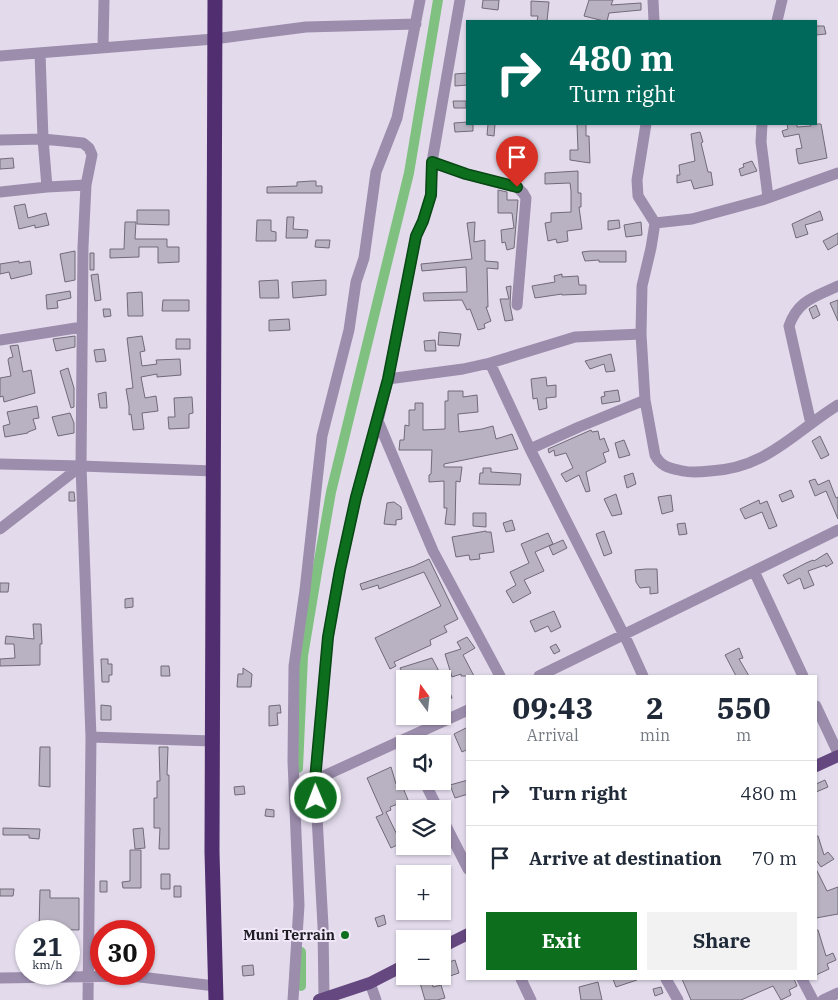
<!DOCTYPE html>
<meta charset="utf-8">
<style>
:root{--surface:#fff;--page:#f2f2f3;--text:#1f2937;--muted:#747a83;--line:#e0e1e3;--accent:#0d6f1e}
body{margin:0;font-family:"IBM Plex Serif",serif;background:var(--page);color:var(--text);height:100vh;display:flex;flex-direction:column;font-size:19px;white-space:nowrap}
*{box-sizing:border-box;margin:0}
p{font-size:16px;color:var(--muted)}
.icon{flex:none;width:28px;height:28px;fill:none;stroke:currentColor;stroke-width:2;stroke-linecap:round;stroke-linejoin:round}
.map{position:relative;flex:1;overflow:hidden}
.details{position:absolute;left:466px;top:675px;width:351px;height:305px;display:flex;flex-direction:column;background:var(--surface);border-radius:0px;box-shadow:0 1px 4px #0004}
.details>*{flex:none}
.banner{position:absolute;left:466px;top:20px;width:351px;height:105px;border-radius:0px;box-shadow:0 1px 4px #0004;background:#00695c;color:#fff;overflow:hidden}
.needle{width:32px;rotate:345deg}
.buttons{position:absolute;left:396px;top:670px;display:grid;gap:10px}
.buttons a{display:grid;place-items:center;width:55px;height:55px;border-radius:0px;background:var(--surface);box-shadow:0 1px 4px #0004;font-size:25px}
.speed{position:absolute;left:15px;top:920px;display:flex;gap:10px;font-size:25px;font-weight:700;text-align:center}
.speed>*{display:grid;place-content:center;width:65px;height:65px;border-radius:50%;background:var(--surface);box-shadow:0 1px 4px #0004;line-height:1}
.speed small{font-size:12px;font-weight:400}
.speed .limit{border:8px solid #d22;background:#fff;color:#111}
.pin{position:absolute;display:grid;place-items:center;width:42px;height:42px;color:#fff;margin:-51px -21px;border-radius:50% 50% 50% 0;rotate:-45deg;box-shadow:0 0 5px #0007}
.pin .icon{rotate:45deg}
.me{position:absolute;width:55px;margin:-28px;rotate:359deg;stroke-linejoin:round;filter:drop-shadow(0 0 4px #0008)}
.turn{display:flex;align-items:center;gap:18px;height:105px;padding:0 20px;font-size:22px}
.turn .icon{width:65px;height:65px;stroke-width:2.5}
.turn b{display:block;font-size:35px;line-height:42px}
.eta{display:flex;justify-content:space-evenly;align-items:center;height:85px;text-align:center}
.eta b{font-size:30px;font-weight:700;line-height:35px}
.button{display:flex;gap:10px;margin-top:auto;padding:10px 20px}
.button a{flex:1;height:58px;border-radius:0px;background:var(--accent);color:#fff;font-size:20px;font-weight:700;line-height:58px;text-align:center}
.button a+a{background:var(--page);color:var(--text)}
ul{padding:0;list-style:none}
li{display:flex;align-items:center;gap:15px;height:65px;padding:0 20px;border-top:1px solid var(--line)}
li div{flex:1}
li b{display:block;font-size:19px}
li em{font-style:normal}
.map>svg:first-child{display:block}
</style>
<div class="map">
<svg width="838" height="1000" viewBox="0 0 838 1000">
<rect width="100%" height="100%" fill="#e3dbec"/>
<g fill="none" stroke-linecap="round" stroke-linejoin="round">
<path stroke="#80c081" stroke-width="10" d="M298 768 303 656 318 566 331 492 409 173 438 0
M301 952V986"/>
</g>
<path fill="#b9b2c2" stroke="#716a79" d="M483 0H499L498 10 482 8Z
M589 0H613L611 5 641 3V10L609 13 607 21H604L584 16Z
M531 1 549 2 547 21H537L538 16H531Z
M816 26H824L826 34 816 35Z
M468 73V85L455 86V74Z
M453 101H466V108H454Z
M468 122V124H473V131L455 132 454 123Z
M488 124H495L494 136 487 135Z
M577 124H586V136H589L590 163 570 160V150H578Z
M787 124H797V127L811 126 810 124H821L827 158 799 164 798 162 796 149 802 148 799 134 784 137 782 131 788 129Z
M700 132 703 142 701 143 708 172H711L713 185 694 189 691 180 677 183V175H680L679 165 695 161 691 134Z
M13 158 14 168 0 169V159Z
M752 161 757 171 741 176 739 169 744 167 743 164Z
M578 171V193H581V207H579L582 229 567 231 568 241 557 243 556 239 548 241 545 223 551 222V213L571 212V191L570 183 545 184V173Z
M312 181H316V186H322V193H267V187L297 186V182Z
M498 190 507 192V200H518L514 248 507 250 505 242 502 243 501 230 514 228 512 213H498Z
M25 204 28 218 46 213 49 225 35 228V225L19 229 14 206Z
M137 210H169V225L137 224Z
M820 211 823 220 805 225 808 234 796 238 792 224Z
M287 217H294L293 229 308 230 307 238H286Z
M257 220H271V231L276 232V241H256Z
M619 220 620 228 608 230V221Z
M125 222H136L135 239H167V247H179V262L158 263V247H139V257L110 258V249H124Z
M475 222 474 242 485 240V261L498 262V269L487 268 488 307H486L491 321 484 324 485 328 478 330 470 309 467 310 462 300 424 301 423 293 467 292 466 267 422 271 421 264 472 259 467 223Z
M641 222 642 235 626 237 624 225Z
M838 233V244L828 250 823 241Z
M316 240H330L329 248 315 247Z
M75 251V280L65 282 60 254Z
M590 251H626V262H599V260L585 261 582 252Z
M90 253H94V270H90Z
M19 261V263L30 261 32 274 11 279 9 272 0 274V264Z
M98 274 101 300 95 301 91 275Z
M562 274V277L578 276 579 285H586V294L562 295V294L535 298 532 286 555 282 554 276Z
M278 280 279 298H260L259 281Z
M326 280V295L293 298 292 282Z
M511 286 510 305 513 320 505 321 500 299H509L506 287Z
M70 291 71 298 57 301 58 308 47 309 46 295Z
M142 292 143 316H128L127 293Z
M163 300H189V311H162Z
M838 300V321L830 303Z
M816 305 820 315 813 319 809 309Z
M103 309H110L111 316 104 317Z
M289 319 290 330 269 331V320Z
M439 332 461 334 459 346 438 345Z
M75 336V347L56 351 53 339Z
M142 336 145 351 140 352 142 366 157 364 156 360 180 359 181 375 157 377V374L141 377 145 398 156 396 158 411 142 413 144 429 133 430 131 414 129 415V406L126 389 133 388 127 338Z
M176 339H190V349H176Z
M435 340 436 351H425L424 341Z
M18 345 23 372 31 370 35 393 4 402 3 396 0 397V378L11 376 8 360 9 358 13 357 10 346Z
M104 349 106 361 96 362 94 350Z
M611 354 615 371 606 372 604 364 590 369 585 361Z
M68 368 74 388V407L71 408 60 371Z
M546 377 547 386 556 385V397L546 398 547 408 539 410 537 398 533 399 531 379Z
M618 390 620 401 602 404 601 397 605 396 604 392Z
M448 391H463V397L477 395 478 412 458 414 459 432 482 429 493 426 496 439 512 434 518 449 444 464V467H462L460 482 456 481 455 525 445 524 447 508H444V481L429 482V475L431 474 432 450H399L400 440H404L405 425 409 426V410H415V403H423V430L445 429V401H448Z
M106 392 107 408H100L98 394Z
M192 397 193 413 189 414V428L169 429 168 417H175L174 398Z
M37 406 39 418 33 419 36 429 28 432V433L5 437 3 426 10 424 7 412Z
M70 413 74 423V433L58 436 52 417Z
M591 430 592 432 598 431 600 440 604 438 609 451 603 453 606 462 586 472 590 491 586 492 579 475 566 482 561 474 573 468 566 453 555 456 554 450 549 453 548 449Z
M820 436 829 455 821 459 812 441Z
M624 440 630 455 619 458 615 443Z
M483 468H491V472L521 474 520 485 479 484 480 473H483Z
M633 473 636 484 627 488 624 476Z
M815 479 818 485 829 480 836 498 838 497V519L826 491 815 496 809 481Z
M791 490 794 497 782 502 779 495Z
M69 492H74L75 501H69Z
M616 494 622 514 612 516 604 499Z
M671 495 673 511 662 514 658 497Z
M759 500 760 504 767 501 777 526 769 529 762 512 745 519 740 509Z
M394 502 401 507 402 519 396 520V525L384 524 387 503Z
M473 513H486V527L473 526Z
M512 520 515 530 506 532 503 523Z
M685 523 687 534 679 535 677 524Z
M486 531V532H491L494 552 479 554 480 559 470 560 469 555 456 557 452 537Z
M604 531 612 553 604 556 596 534Z
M548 533 553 544 535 552 544 571 524 580 531 593 513 603 506 591 516 585 510 572 529 563 521 544Z
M563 540 567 548 553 555 549 546Z
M827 553 833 563 826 567 825 565 808 571 814 585 804 589 800 578 788 584 783 575 806 563 813 560 814 561Z
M429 559 458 619 444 626 447 632 430 640 431 645 394 662 396 666 390 669 375 638 441 606 424 572 379 589 378 585 362 590 360 584 414 566Z
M646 569H657L658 593 650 594V587L640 588 636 582 635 570Z
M0 583H9L8 592H0Z
M133 598V607L125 608V599Z
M554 611 561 627 551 632 548 626 535 632 530 621Z
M33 624H41L42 644H40V665L0 666V659L15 658 14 644H5L6 636 34 639Z
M467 637 475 648 463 655 474 676H461V674L452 677 445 654 461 649 457 642Z
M556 644 560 651 554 654 550 647Z
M739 648 743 658 739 659 749 676H736L725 655Z
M432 658 443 679H405L400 668Z
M101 659H108V664H112V675H109V682H102Z
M161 666H169L170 676H161Z
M243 668 252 674 251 687H237L238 674H243Z
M449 690 452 698 442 702V692Z
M101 705 111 706V720H101Z
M280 705 281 713H277L278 725 269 726V706Z
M468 727V749L462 752 454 734Z
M40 747H50V787L39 786Z
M159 747H168L167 775H169V849H159L160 828H154V798H157V781H160Z
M391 767 396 784 401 783 408 800 390 807 391 810 386 812 401 843 391 848 376 817 383 814 367 778Z
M468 780V794L455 798 450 785Z
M825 780 828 787 816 792V784Z
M244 786 245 794 235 795 234 787Z
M266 809 274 810V817L265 816Z
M3 828 40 829 39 839 29 838V835H3Z
M143 828 145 848 135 849 133 829Z
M816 836H818L824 855 828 852 834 859 821 867 816 860Z
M130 850H141V888H123L122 882 130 881Z
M816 869 827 891 838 887V914L816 918Z
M161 874H170V889H161Z
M100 881H107V892H100Z
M174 886H181V897H174Z
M0 889H14L13 896H0Z
M40 890H50V898H79V930L39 929Z
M384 915 386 924 378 927 375 918Z
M816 930H818L826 956 833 953 836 960 827 964 829 969 816 975Z
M455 960 459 973 447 977 443 964Z
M253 965 254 975 243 976 242 966Z
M418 976H430L433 987 441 985 445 998 437 1000H425Z
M613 979H637V980L616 987Z
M682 979H794L797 986 789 990 791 995 781 1000 773 986 741 1000H691Z
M598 982 602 1000H581L579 987Z
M661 987 663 993 655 996 653 989Z"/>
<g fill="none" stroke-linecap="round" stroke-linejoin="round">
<path stroke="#9c8dad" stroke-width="11" d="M653 0 654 21
M777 21 782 0
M103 47 104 0
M40 53 43 139 47 187
M0 56 214 39 306 27 416 24
M646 124 637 180 638 196 655 223 651 248 642 286 641 334 645 400 655 455C661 467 670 468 683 471 692 473 701 472 710 471 767 468 793 433 838 405
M762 124 761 142 768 197
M0 140 43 139 83 143 89 148 92 155 86 185 83 247 81 466 91 737 88 1000
M432 162 466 174 517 187 523 193 526 198 517 305
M0 192 47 187 86 185
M655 223 692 219 762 200 838 173
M0 340 82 327
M490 363 530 449 628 643 643 676
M388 379 463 369 490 363 575 337 641 334
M378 421 433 551 500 676
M811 424 789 326C798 300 815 297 838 286
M530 449 579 427 645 400
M0 464 81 466 213 471
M0 529 81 466
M754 571 803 676
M539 676 838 530
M816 706 838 753
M91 737 212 741
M315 780 468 710
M424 781 438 809
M442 818 468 869
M0 978 132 976 215 986
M521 979 531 1000
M666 979 678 1000
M802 979 813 1000
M370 983 376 1000
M324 998 323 926 315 780 328 637 340 570 356 497 378 421 388 379 416 236 423 221 431 195 432 162 460 0
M293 1000 299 905 293 761 294 666 305 590 322 436 349 330 356 282 364 258 376 172 397 118 420 0
M823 1000 838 993"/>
<path stroke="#654880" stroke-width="12" d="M816 766 838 756
M442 947 468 934
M319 1000 370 983 405 965"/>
<path stroke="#512e6f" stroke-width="15" d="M215 0 212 852 216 1000"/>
</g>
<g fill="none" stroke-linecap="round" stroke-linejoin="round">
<defs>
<path id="route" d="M316 798 315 780 328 637 340 570 356 497 388 379 416 236 423 221 431 195 432 162 466 174 517 187"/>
</defs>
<use href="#route" stroke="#084814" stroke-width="12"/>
<use href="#route" stroke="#0d6f1e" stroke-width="9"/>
</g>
<circle fill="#0d6f1e" stroke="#f0e8f9" stroke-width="2" cx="345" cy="935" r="5"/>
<g text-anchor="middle" stroke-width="4" stroke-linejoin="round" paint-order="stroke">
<g font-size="14" font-weight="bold" fill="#1f1d23" stroke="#f0e8f9" text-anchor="end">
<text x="335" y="940">Muni Terrain</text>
</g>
</g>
</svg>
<div class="buttons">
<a><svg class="needle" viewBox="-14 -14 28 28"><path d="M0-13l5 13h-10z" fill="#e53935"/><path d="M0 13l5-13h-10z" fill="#747a83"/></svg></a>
<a><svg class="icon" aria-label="sound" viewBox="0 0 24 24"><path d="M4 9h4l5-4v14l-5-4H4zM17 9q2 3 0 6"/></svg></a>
<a><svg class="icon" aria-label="layers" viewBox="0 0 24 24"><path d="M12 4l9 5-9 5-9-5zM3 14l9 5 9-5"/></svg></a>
<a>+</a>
<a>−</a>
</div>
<div class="speed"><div>21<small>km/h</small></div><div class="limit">30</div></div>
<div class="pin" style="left:517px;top:187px;background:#d93025"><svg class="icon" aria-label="arrive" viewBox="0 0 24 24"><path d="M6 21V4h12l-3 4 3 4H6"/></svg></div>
<svg class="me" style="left:316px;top:798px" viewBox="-20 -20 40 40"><circle r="17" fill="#0d6f1e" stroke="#fff" stroke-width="3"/><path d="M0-11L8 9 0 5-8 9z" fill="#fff"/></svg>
<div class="banner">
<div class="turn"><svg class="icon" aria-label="right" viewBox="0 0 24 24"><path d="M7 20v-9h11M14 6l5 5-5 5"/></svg><div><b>480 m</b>Turn right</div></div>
</div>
<section class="details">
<div class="eta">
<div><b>09:43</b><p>Arrival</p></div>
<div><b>2</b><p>min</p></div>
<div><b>550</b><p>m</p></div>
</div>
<ul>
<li><svg class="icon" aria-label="right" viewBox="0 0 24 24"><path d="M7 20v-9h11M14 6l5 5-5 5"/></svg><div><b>Turn right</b></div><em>480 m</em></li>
<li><svg class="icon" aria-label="arrive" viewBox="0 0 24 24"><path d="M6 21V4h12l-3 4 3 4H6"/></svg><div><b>Arrive at destination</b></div><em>70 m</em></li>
</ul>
<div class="button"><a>Exit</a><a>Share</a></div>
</section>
</div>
